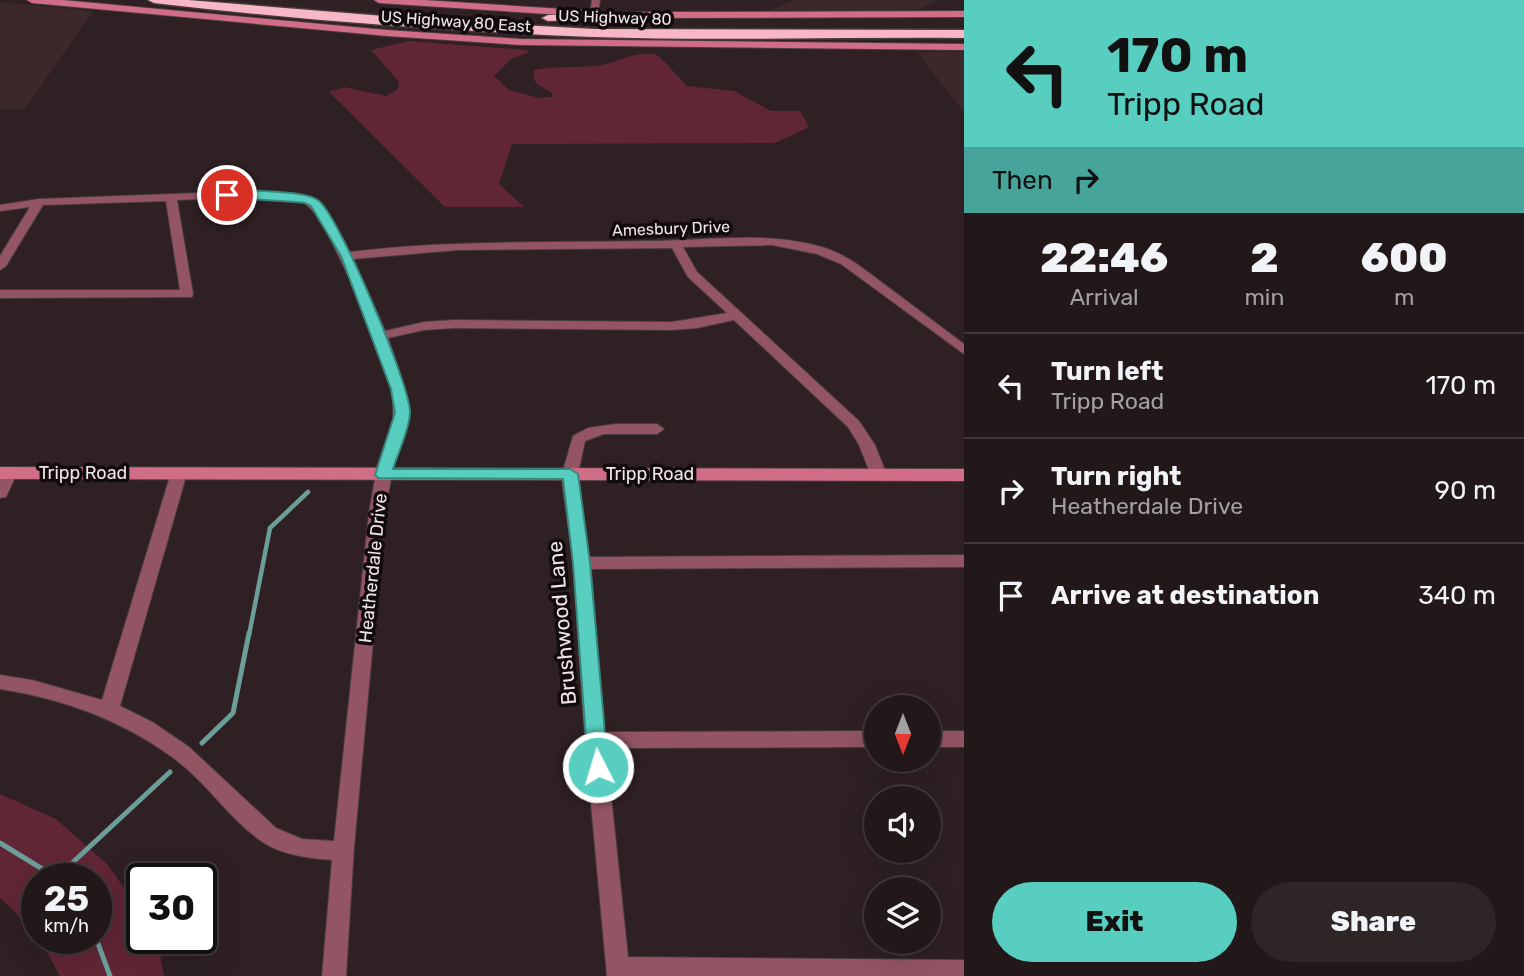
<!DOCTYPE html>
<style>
:root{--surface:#22181a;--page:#2e2527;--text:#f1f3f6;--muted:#a2a0a2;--line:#3f3739;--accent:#58cec1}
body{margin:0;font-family:Rubik,sans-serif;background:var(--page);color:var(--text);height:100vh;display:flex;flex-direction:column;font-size:26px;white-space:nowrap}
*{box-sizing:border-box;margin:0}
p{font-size:23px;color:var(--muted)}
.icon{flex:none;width:38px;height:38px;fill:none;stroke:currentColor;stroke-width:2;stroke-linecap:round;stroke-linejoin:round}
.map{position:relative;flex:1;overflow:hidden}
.details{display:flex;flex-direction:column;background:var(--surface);width:560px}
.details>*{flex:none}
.banner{background:#58cec1;color:#111;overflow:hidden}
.needle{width:46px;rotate:180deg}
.tools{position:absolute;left:864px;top:695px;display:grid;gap:14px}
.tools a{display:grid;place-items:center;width:77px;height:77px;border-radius:50%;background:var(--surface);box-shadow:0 7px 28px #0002,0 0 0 2px var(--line);font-size:35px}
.speed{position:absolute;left:21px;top:863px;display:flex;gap:14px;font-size:35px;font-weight:700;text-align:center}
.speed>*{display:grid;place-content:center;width:91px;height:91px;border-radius:50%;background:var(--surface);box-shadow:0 7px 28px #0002,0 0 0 2px var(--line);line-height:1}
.speed small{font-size:18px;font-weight:400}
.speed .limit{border:4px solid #111;border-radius:10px;background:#fff;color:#111}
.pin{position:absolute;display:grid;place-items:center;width:60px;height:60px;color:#fff;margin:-30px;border:4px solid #fff;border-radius:50%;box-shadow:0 2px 7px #0007}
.me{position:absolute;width:77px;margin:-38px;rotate:355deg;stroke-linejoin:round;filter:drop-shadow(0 0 5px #0008)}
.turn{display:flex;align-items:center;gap:24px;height:147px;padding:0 28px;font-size:32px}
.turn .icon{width:91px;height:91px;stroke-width:2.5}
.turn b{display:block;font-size:49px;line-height:60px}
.then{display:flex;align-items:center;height:66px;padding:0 28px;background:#0003;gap:14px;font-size:26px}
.eta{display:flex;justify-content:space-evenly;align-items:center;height:119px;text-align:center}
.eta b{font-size:42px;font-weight:800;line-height:49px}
.button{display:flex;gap:14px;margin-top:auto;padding:14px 28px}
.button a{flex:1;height:80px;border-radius:42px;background:var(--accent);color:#111;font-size:28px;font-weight:800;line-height:80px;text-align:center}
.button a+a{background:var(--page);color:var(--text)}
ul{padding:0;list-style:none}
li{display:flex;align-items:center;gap:21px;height:105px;padding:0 28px;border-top:2px solid var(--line)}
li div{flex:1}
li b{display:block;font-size:26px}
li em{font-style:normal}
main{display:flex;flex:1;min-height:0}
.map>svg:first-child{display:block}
</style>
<main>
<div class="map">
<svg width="964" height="976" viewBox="0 0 964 976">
<rect width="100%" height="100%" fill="#2e2023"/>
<path fill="#3c272b" d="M794 0H938L915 11 770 10Z
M0 2 93 11 25 109H0Z
M917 52H964V110H962Z"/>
<path fill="#612636" d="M409 41 528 50V53L511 59 494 76 509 90 539 98 552 97 553 94C542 85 531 86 534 70 556 65 579 69 601 65 619 62 641 48 659 56L687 86 734 91 771 111H800L809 127 775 143 512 144 499 184 524 207H445L329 92 344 87 386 96 397 90 399 82 371 50Z
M0 794 56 819 107 864 142 913V938H157L164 976H60L39 938H96V878H37V933L0 898Z"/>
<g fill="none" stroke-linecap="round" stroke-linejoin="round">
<path stroke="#6b9e99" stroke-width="4.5" d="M249 635 270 528 308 492"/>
<path stroke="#6b9e99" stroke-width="5" d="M202 743 233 713 249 633
M0 843 57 878
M57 877 170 772
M96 938 110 976"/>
<defs>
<path id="street" d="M592 0H600L598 14 594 17 590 14Z
M251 191 311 197 323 208 350 252C448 240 546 243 646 241 705 241 766 230 825 248 850 256 870 274 892 290 916 308 940 326 964 344V354L841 264 817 254 772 245 683 247 697 272 859 421 875 445 887 475 879 480 871 475 859 445 848 427 734 320 697 328 672 330 454 328 424 330 388 338 407 396 409 414 393 467 385 513 354 847 346 976H322L332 860C308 858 281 855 261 841 228 818 205 780 172 757 120 719 63 699 0 689V675L32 680 102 700 171 473 174 469H184L187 473 120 706 154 723 189 747 276 828 302 839 334 841 369 513 377 467 393 422V396L360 300 328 234 315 213 304 202 251 197 177 200 193 294 192 297 0 298V290H180L166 201 43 205 6 266 0 270V256L30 207 0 211V205L39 199ZM672 248 688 277 727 313 672 322 454 320 424 322 385 331 353 259 458 250Z
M615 424H657L664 429 657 434H604L585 441 578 474 589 557 964 555V567L591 569 604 732 877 731V747L606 748 628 957 964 960V976H607L585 740 574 563 563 489 562 474 573 436 588 428Z
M9 468 17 473 6 497 0 498V476L4 469Z
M929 731H964V747H929Z"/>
<path id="secondary" d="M27 0H62L387 30 521 39 964 44V50L521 45 387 36 32 3Z
M374 0H423L610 12 615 15 610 18 379 3Z
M964 11V17L648 18 643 15 648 12Z
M0 467 964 469V481L0 479Z"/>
<path id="highway" d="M148 0H188L433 20 594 29 964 30V38C840 37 716 41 593 37 447 31 299 20 154 3Z
M665 12 671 15 669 17 548 21 542 18 548 15Z"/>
</defs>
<use href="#street" stroke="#493c3e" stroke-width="2"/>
<use href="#secondary" stroke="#493c3e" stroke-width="2"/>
<use href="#highway" stroke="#493c3e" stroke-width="3"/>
<use href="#street" fill="#935463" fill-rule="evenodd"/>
<use href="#secondary" fill="#d16d86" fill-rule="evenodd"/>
<use href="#highway" fill="#f7b7c4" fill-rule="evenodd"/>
</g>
<path fill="#58cec1" stroke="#39867d" stroke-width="2" d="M251 190C266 192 308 191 319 201 340 218 411 387 410 413 409 431 398 452 393 469H570L578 474 590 563 608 767 605 773 598 775 591 773 588 767 573 563 563 479 378 478 375 475 395 413 391 389 341 256 311 206 305 203C291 201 226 199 221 195L227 192Z"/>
<g text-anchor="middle" stroke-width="7" stroke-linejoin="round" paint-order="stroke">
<g font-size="16" fill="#efe5e6" stroke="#120b0d">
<text transform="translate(615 17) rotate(2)" y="6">US Highway 80</text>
<text transform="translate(456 21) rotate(4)" y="6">US Highway 80 East</text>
<text transform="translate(671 228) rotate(-2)" y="6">Amesbury Drive</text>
</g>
<g font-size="18" fill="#efe5e6" stroke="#120b0d">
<text x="83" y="479">Tripp Road</text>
<text x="650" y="480">Tripp Road</text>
<text transform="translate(373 568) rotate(-84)" y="6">Heatherdale Drive</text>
</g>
<g font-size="21" fill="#efe5e6" stroke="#120b0d">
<text transform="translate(562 623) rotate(-95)" y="7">Brushwood Lane</text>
</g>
</g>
</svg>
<div class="tools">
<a><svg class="needle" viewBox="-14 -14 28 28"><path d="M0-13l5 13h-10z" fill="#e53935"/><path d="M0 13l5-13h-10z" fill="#a2a0a2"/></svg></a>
<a><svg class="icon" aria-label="sound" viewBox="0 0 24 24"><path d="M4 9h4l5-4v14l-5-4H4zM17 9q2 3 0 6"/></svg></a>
<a><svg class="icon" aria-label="layers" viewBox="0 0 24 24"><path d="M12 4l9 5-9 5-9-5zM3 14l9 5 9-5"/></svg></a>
</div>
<div class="speed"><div>25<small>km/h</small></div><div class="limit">30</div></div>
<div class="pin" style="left:227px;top:195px;background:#d93025"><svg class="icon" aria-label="arrive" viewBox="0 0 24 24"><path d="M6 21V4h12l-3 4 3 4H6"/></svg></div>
<svg class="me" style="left:598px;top:767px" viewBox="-20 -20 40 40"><circle r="17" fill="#58cec1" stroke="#fff" stroke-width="3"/><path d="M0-11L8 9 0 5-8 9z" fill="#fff"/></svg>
</div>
<section class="details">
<div class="banner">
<div class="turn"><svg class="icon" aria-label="left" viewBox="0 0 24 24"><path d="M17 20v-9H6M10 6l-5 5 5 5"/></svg><div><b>170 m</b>Tripp Road</div></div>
<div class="then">Then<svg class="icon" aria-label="right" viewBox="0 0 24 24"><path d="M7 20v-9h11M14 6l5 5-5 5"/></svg></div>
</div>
<div class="eta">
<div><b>22:46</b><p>Arrival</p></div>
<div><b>2</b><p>min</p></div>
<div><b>600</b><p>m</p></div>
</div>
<ul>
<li><svg class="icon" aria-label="left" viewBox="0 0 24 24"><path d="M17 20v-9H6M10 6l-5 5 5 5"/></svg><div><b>Turn left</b><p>Tripp Road</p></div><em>170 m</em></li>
<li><svg class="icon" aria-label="right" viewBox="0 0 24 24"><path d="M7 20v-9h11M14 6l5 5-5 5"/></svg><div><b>Turn right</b><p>Heatherdale Drive</p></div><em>90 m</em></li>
<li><svg class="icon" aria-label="arrive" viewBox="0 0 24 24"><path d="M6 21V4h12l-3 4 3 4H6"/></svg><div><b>Arrive at destination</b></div><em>340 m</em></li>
</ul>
<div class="button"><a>Exit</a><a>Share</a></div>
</section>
</main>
